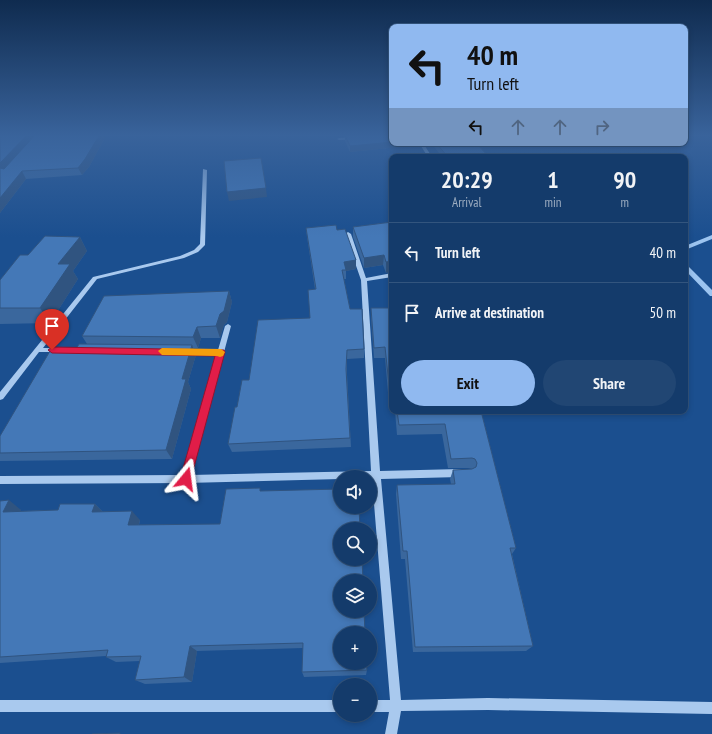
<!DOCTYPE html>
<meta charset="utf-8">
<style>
:root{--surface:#143b6b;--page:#214673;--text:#f1f3f6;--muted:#9dadc1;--line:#33557e;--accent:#90b9f0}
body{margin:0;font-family:"PT Sans Narrow",sans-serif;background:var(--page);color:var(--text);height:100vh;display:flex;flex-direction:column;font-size:15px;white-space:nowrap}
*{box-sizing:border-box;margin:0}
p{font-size:13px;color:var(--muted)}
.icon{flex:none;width:22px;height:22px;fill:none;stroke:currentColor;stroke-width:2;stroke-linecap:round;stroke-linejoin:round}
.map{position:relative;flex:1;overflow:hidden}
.details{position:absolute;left:389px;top:154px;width:299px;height:260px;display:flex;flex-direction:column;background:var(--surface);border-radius:8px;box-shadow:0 2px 6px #0003,0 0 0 1px var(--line)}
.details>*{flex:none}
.hud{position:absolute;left:389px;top:24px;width:299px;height:122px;border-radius:8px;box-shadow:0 2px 6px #0003,0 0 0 1px var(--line);background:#90b9f0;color:#111;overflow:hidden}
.buttons{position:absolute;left:333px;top:470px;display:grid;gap:8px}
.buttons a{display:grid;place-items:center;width:44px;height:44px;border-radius:50%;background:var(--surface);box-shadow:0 2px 6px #0003,0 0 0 1px var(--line);font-size:20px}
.pin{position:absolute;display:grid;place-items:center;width:34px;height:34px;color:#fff;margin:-41px -17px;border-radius:50% 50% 50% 0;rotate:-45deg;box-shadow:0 0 4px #0007}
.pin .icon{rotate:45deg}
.me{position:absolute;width:44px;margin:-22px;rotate:16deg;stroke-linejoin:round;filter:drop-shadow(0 0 3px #0008)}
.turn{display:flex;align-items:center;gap:14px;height:84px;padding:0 12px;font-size:18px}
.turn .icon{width:52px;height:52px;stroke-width:2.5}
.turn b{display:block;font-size:28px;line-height:34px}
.lanes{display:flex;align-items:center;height:38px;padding:0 12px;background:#0003;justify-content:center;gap:20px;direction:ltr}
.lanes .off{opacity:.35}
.eta{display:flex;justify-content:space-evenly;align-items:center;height:68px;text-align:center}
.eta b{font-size:24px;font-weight:700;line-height:28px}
.primary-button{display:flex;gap:8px;margin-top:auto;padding:8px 12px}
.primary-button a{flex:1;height:46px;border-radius:24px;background:var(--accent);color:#111;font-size:16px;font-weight:700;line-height:46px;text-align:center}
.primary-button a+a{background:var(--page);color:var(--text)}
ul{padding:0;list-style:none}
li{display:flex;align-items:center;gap:12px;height:60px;padding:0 12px;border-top:1px solid var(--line)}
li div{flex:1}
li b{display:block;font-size:15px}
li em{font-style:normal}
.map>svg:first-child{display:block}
</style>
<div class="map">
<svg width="712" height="734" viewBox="0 0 712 734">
<rect width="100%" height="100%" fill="#1b4f8f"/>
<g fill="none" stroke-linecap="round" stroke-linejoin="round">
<path fill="#9cc4f0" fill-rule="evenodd" d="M712 235V239L685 250V246Z
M685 264 687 265 712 290V296H710L685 270Z"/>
<path fill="#a9c9ee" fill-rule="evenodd" d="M353 137H354V139L339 140 337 139 339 138Z
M419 143H423L432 157H428Z
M203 169 207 170 205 245 198 252 184 258 97 279 43 348H86L87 350 86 352H39L3 399 0 400V392L93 277 180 256 194 250 200 244Z
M348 232 351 234 366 278 392 273V277L367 281 380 471 460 469 463 470 464 473 463 476 460 477 381 479 401 700 488 698 712 702V714L488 710 401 711 397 734H385L389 712H370V700H390L372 479H370V477H340V479L186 483 0 484V476L183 475 217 354H185L182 352 185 350H218L225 326 228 324 231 326 191 475 371 471 361 280 345 234Z
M0 700H340V712H0Z"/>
</g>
<path fill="#3a679d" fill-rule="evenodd" d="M0 134H107L89 167 82 175 26 179 0 213ZM31 135H36L33 138Z
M342 134H392L419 145 350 152 345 141V136L343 137Z
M424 143H490L477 144 488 156V157H442L432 144 426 145Z
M392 222V291L388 279V272L386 273 383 265 364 268 353 237V227Z
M306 228 337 230 356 260V269L346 271V279H344L350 309 364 349V358L347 359V374L351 447 232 452 228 444 237 407 249 380 310 318 315 289 307 237Z
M80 237 87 251 73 271 78 279 50 323 0 324V280L28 255Z
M229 291 232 302 227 322 224 325 220 338H201L198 348H193L196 355 188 382 191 389 172 459 0 461V436L75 351 87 344 82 336Z
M371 308H392V404H389L385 358H374L371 318Z
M395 411H481L516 548 512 554 533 646 526 651 413 652 405 559H401L396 494 397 485 451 484 450 479 453 470 472 469 468 468H448L442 434 397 435Z
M261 491 367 670 366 675 304 677 302 672 303 648 197 651 192 682 145 684 135 680 140 661 116 662 106 657V656L0 663V501L21 510 20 511 58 510 95 504 103 512 140 520 139 525 220 524Z"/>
<path fill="#305480" d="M28 134H31L34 140 4 172 0 169V163Z
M100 134H107L89 167 82 175 78 168Z
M392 142V143H419V145L350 152V146Z
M426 143H432V144L426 145Z
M471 143H490L471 145Z
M479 156H488V157H479Z
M22 171 26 179 0 213V198Z
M266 188 267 197 229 201 227 192Z
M80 237 87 251 73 271 78 279 50 323 40 308 58 264Z
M384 255 383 265 364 268V258Z
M356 260V269L346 271 344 262Z
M392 261V272L388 269V272L386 273V262Z
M229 291 232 302 227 322 224 325 220 338 216 326 220 314Z
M197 327 201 338 198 348 193 337Z
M192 345 196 355 188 382 191 389 172 459 166 450 182 379Z
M9 500 21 510 16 521 3 512Z
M95 504 104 513 92 512Z
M132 511 140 520 136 534 128 525Z
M190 646 197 651 192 682 184 677Z"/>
<path fill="#4478b7" stroke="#305480" d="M0 134H28L0 163Z
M36 134H100L85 159 78 168 22 171 0 198V168L4 169Z
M392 134V142L350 146 345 135Z
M436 143H476L488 156H479L480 157H448Z
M261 158 266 188 227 192 224 161Z
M392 222V261L386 262 384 255 364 258 353 227Z
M336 225 337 230 345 229 356 260 344 262 346 270H342L350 309H362L364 349 347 350 346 369 350 438 228 444 235 407H237L242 380H249L258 320 310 318 308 290 316 289 306 228Z
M45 236 80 237 58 264H70L40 308H0V280L20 255H28Z
M392 268V279L388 269Z
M229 291 224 311 220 314 216 326 197 327 193 337 82 336 104 296Z
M371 308H392V394H390L385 347 374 348Z
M79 344 192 345 182 379H186L166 450 0 453V436L50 351H75Z
M397 411H481L516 548H510L533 646 415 647 407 551H403L397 485 455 484 453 470 472 469 476 467 477 463 475 459 472 458 451 459 445 424 399 425Z
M260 488V491L340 489V507H359L360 529H340V559H362L363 581H340V611H364L365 633H340V663H366L367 670 302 672 303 643 190 646 184 677 135 680 141 656 106 657 108 650 0 657V501L9 500 3 512 58 510 60 504H95L92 512 132 511 128 525 220 524 226 489Z
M120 733V734H92Z"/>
<linearGradient id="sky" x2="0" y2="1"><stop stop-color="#0f2b4f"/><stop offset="0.57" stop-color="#39639b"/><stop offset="1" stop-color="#39639b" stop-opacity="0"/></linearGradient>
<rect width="712" height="237" fill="url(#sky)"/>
<path fill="#e11d48" stroke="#92132f" d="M52 347 224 350 225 352 190 482 186 484 182 482 180 479 215 356 52 353 48 350Z"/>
<path fill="#f59e0b" d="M162 348 221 349 225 352 223 356 220 357 217 356 162 355 158 351Z"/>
</svg>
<div class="buttons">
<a><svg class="icon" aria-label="sound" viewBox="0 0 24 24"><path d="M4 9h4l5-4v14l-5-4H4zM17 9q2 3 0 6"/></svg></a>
<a><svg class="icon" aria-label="search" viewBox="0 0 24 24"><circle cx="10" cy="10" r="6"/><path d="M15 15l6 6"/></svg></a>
<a><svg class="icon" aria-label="layers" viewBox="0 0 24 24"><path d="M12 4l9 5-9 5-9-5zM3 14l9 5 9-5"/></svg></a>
<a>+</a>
<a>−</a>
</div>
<div class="pin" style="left:52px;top:350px;background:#d93025"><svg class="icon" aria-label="arrive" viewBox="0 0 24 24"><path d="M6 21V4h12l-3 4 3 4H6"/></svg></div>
<svg class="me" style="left:186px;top:479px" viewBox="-20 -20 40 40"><path d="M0-17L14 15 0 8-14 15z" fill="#e11d48" stroke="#fff" stroke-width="4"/></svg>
<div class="hud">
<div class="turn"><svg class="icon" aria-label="left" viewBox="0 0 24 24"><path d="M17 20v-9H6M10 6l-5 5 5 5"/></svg><div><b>40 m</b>Turn left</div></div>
<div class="lanes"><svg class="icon" aria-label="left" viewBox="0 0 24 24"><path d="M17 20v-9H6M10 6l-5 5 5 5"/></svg><svg class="icon off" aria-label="ahead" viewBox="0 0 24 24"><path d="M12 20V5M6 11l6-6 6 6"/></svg><svg class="icon off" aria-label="ahead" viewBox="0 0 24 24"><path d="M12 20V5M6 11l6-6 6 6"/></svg><svg class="icon off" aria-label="right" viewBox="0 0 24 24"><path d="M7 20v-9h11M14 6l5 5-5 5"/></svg></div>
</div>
<section class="details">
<div class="eta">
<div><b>20:29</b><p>Arrival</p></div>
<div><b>1</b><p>min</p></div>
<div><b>90</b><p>m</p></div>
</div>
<ul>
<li><svg class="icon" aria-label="left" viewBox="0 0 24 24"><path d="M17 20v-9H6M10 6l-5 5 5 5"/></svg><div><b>Turn left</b></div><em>40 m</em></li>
<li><svg class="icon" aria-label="arrive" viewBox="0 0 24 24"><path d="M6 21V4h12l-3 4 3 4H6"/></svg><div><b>Arrive at destination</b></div><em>50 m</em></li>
</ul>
<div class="primary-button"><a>Exit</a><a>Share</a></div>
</section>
</div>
